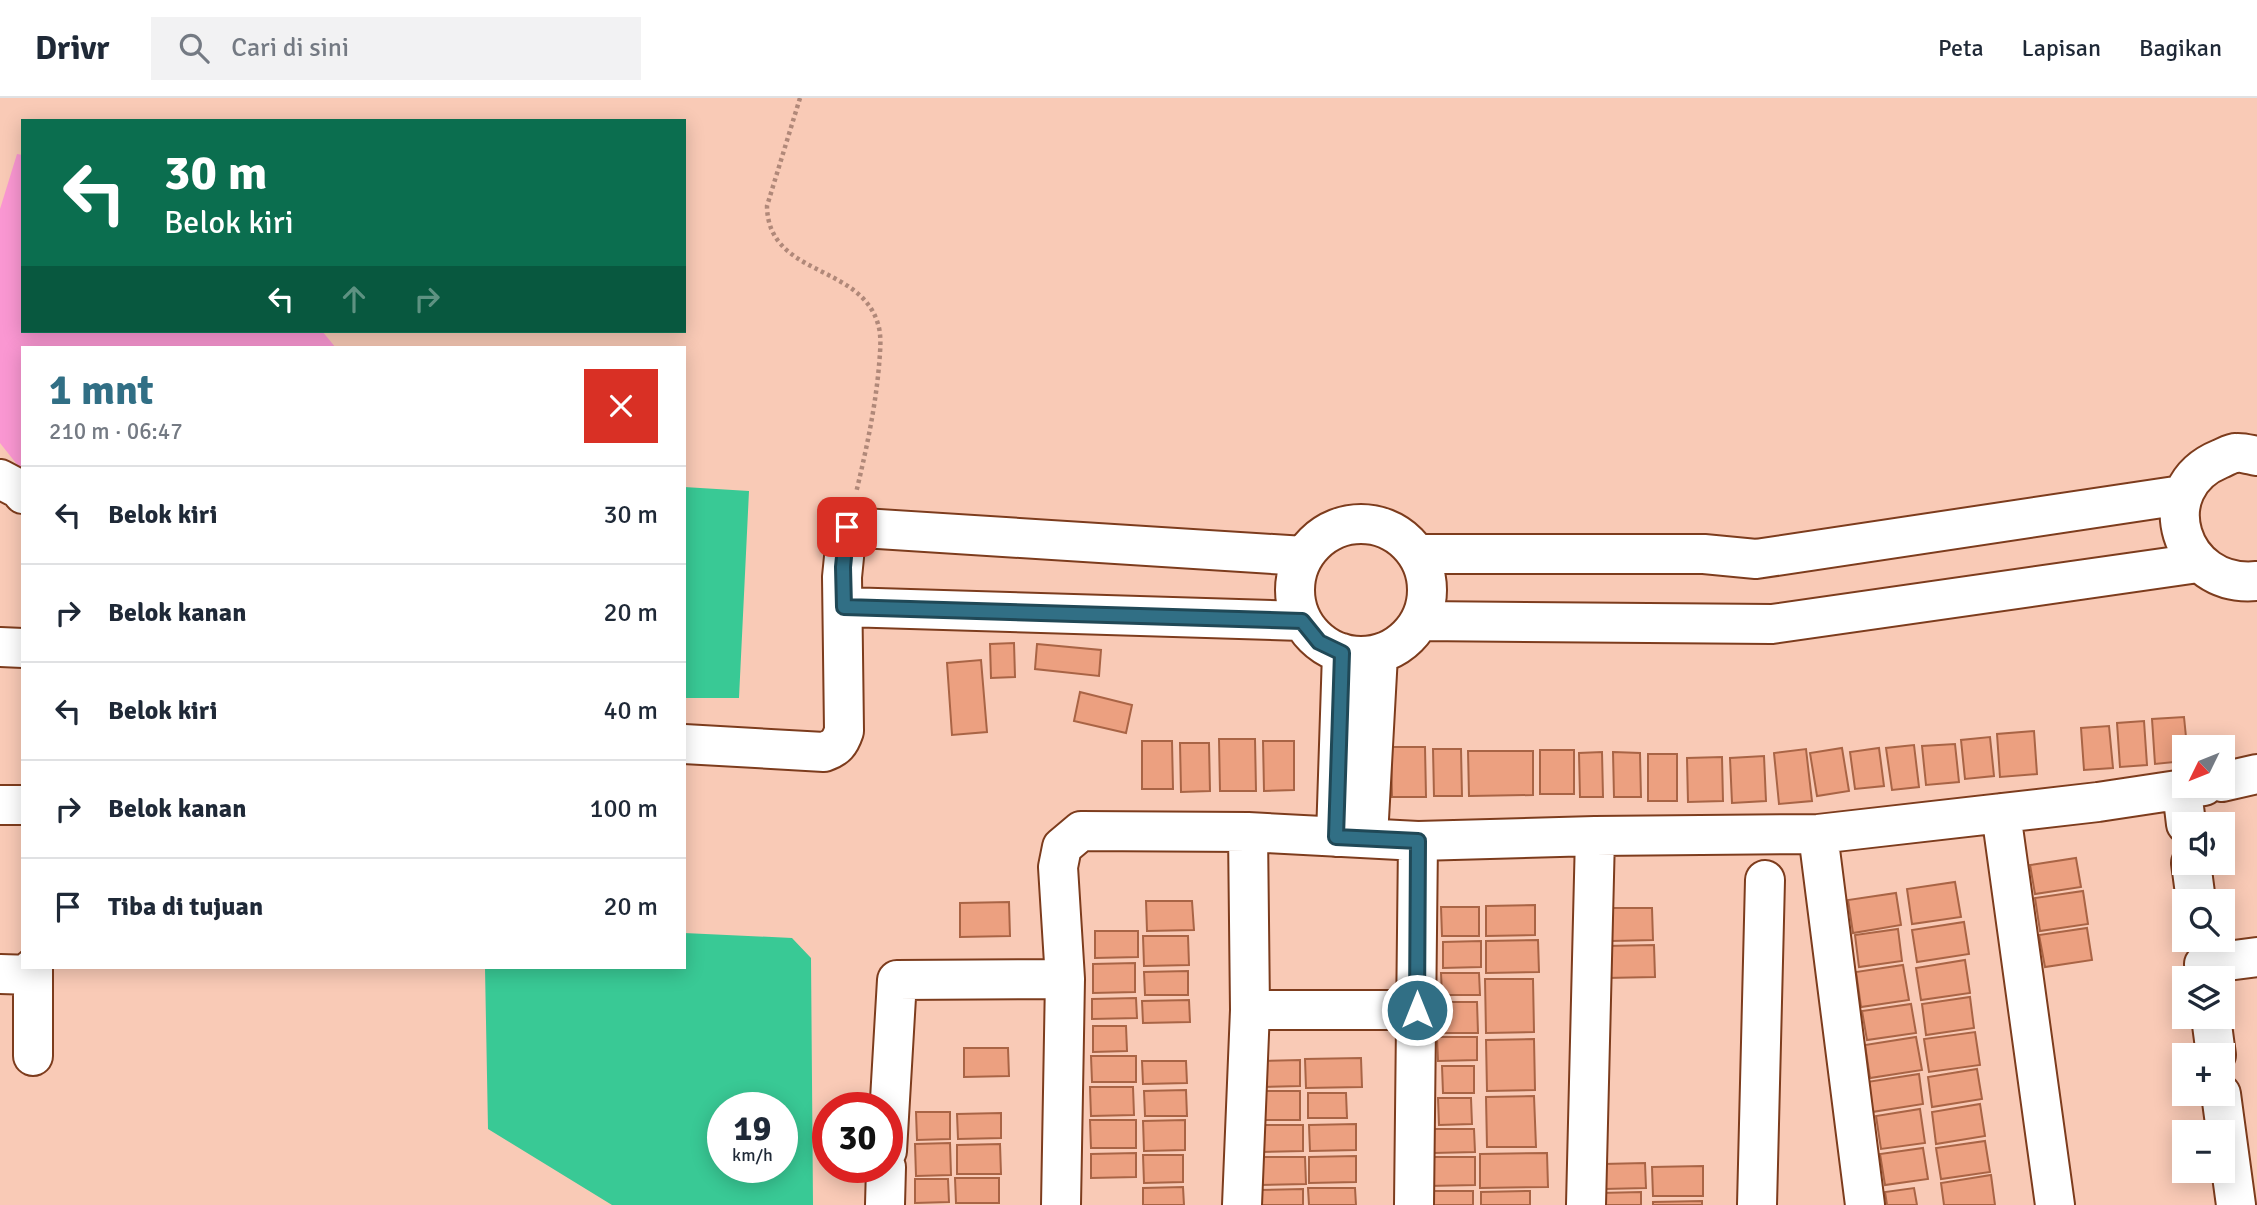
<!DOCTYPE html>
<html lang="id">
<meta charset="utf-8">
<style>
:root{--surface:#fff;--page:#f2f2f3;--text:#1f2937;--muted:#747a83;--line:#e0e1e3;--accent:#316f85}
body{margin:0;font-family:Signika,sans-serif;background:var(--page);color:var(--text);height:100vh;display:flex;flex-direction:column;font-size:26px;white-space:nowrap}
*{box-sizing:border-box;margin:0}
p{font-size:23px;color:var(--muted)}
.icon{flex:none;width:38px;height:38px;fill:none;stroke:currentColor;stroke-width:2;stroke-linecap:round;stroke-linejoin:round}
.map{position:relative;flex:1;overflow:hidden}
.sheet{position:absolute;left:21px;top:248px;width:665px;height:623px;display:flex;flex-direction:column;background:var(--surface);border-radius:0px;box-shadow:0 4px 18px #0003}
.sheet>*{flex:none}
.top-card{position:absolute;left:21px;top:21px;width:665px;height:214px;border-radius:0px;box-shadow:0 4px 18px #0003;background:#0b6e4f;color:#fff;overflow:hidden}
.needle{width:46px;rotate:227deg}
.fabs{position:absolute;left:2172px;top:637px;display:grid;gap:14px}
.fabs a{display:grid;place-items:center;width:63px;height:63px;border-radius:0px;background:var(--surface);box-shadow:0 4px 18px #0003;font-size:35px}
.speed{position:absolute;left:707px;top:994px;display:flex;gap:14px;font-size:35px;font-weight:700;text-align:center}
.speed>*{display:grid;place-content:center;width:91px;height:91px;border-radius:50%;background:var(--surface);box-shadow:0 4px 18px #0003;line-height:1}
.speed small{font-size:18px;font-weight:400}
.speed .limit{border:10px solid #d22;background:#fff;color:#111}
.pin{position:absolute;display:grid;place-items:center;width:60px;height:60px;color:#fff;margin:-30px;border-radius:14px;box-shadow:0 4px 10px #0006}
.me{position:absolute;width:77px;margin:-38px;rotate:0deg;stroke-linejoin:round;filter:drop-shadow(0 0 5px #0008)}
.turn{display:flex;align-items:center;gap:24px;height:147px;padding:0 28px;font-size:32px}
.turn .icon{width:91px;height:91px;stroke-width:2.5}
.turn b{display:block;font-size:49px;line-height:60px}
.lanes{display:flex;align-items:center;height:66px;padding:0 28px;background:#0003;justify-content:center;gap:35px;direction:ltr}
.lanes .off{opacity:.35}
.round{display:grid;place-items:center;flex:none;width:74px;height:74px;border-radius:0px;background:var(--page)}
.headline{display:flex;align-items:center;justify-content:space-between;height:119px;padding:0 28px}
h1{font-size:42px;font-weight:800;line-height:52px;color:var(--accent)}
ul{padding:0;list-style:none}
li{display:flex;align-items:center;gap:21px;height:98px;padding:0 28px;border-top:2px solid var(--line)}
li div{flex:1}
li b{display:block;font-size:26px}
li em{font-style:normal}
header{display:flex;align-items:center;gap:42px;box-sizing:border-box;height:98px;padding:0 35px;background:var(--surface);border-bottom:2px solid var(--line)}
header strong{font-size:33px}
nav{display:flex;gap:38px;margin-inline-start:auto;font-size:24px}
.search{width:490px;height:63px;background:var(--page);display:flex;align-items:center;gap:18px;box-sizing:border-box;padding:0 24px;border-radius:0px;color:var(--muted);font-size:26px}
.map>svg:first-child{display:block}
</style>
<header>
<strong>Drivr</strong>
<div class="search"><svg class="icon" aria-label="search" viewBox="0 0 24 24"><circle cx="10" cy="10" r="6"/><path d="M15 15l6 6"/></svg>Cari di sini</div>
<nav><a>Peta</a><a>Lapisan</a><a>Bagikan</a></nav>
</header>
<div class="map">
<svg width="2257" height="1107" viewBox="0 0 2257 1107">
<rect width="100%" height="100%" fill="#f9cab6"/>
<path fill="#fa97d2" d="M17 56 23 57V233H322L336 250H23V374L0 345V111Z"/>
<path fill="#39c995" fill-rule="evenodd" d="M684 389 749 393 739 600H684Z
M684 835 792 840 811 860 813 1107H612L488 1031 485 870H684ZM723 1010H782V1069H723Z"/>
<path fill="#eca080" stroke="#a96445" stroke-width="2" d="M1014 545 1015 579 991 580 990 546Z
M1037 546 1101 552 1099 578 1035 571Z
M981 562 987 634 952 637 947 565Z
M1080 594 1132 607 1126 635 1074 623Z
M2184 619 2187 649H2184V663L2155 666 2152 621Z
M2144 623 2147 667 2120 669 2117 625Z
M2109 628 2113 670 2084 672 2081 630Z
M2034 633 2037 676 2000 679 1997 636Z
M1990 639 1994 678 1965 681 1961 642Z
M1219 641H1255L1256 693H1220Z
M1142 643H1172L1173 691H1142Z
M1263 643H1294V692L1264 693Z
M1180 645H1209L1210 693 1181 694Z
M1955 646 1959 684 1926 687 1922 648Z
M1914 647 1919 689 1892 692 1886 650Z
M1391 649H1425L1426 699H1392Z
M1842 650 1849 693 1817 698 1810 655Z
M1879 650 1884 688 1855 691 1850 654Z
M1433 651H1461L1462 698H1434Z
M1806 651 1812 703 1779 706 1774 655Z
M1540 652H1574V696H1540Z
M1468 653H1533V697L1469 698Z
M1602 654 1603 699H1580L1579 655Z
M1613 654 1640 655 1641 699H1614Z
M1648 656H1677V703H1648Z
M1764 658 1766 703 1732 705 1730 660Z
M1722 659 1723 703 1688 704 1687 660Z
M2076 760 2081 789 2035 796 2030 767Z
M1955 784 1961 819 1912 826 1907 791Z
M2083 793 2088 826 2040 833 2035 800Z
M1896 795 1901 827 1853 835 1848 802Z
M1146 803H1192L1194 832 1147 833Z
M1009 804 1010 838 960 839V805Z
M1535 807V837L1486 838V808Z
M1441 809H1479V838H1442Z
M1610 810H1652L1653 842 1611 843Z
M1964 824 1969 856 1917 864 1912 832Z
M2087 830 2092 862 2045 869 2039 837Z
M1898 831 1902 863 1859 869 1855 837Z
M1095 833H1138V859L1095 860Z
M1143 838H1188L1189 867 1144 868Z
M1538 842 1539 874 1486 875V843Z
M1481 843V869L1443 870V844Z
M1654 847 1655 879 1606 880 1605 848Z
M1965 862 1970 895 1921 902 1916 870Z
M1135 865V894L1093 895V866Z
M1903 867 1909 902 1861 909 1856 874Z
M1188 873V897H1145L1144 874Z
M1441 875H1479L1480 897H1442Z
M1485 881H1533L1534 934 1486 935Z
M1970 899 1974 930 1926 937 1922 906Z
M1136 900 1137 920 1092 921V901Z
M1189 902 1190 924 1143 925 1142 903Z
M1444 904H1477L1478 935H1444Z
M1911 906 1916 935 1867 942 1862 913Z
M1093 928H1126L1127 953 1093 954Z
M1975 934 1980 967 1929 974 1924 941Z
M1437 939H1477V962L1438 963Z
M1916 939 1922 972 1870 980 1865 947Z
M1534 941 1535 992 1487 993 1486 942Z
M964 950H1008L1009 978 964 979Z
M1091 958H1136V984H1092Z
M1361 960 1362 989 1306 990 1305 961Z
M1300 962V988L1259 989 1258 963Z
M1142 963H1186L1187 985 1143 986Z
M1442 968H1474V995H1443Z
M1977 971 1982 1001 1932 1009 1928 979Z
M1919 976 1923 1006 1872 1014 1867 984Z
M1090 989H1133L1134 1017 1091 1018Z
M1186 992 1187 1018H1145L1144 993Z
M1259 993H1300V1022H1260Z
M1308 995H1346L1347 1020H1308Z
M1534 998 1536 1049H1487L1486 999Z
M1438 1000H1471L1472 1026 1439 1027Z
M1980 1006 1985 1038 1936 1046 1932 1014Z
M1920 1011 1925 1045 1881 1051 1876 1018Z
M916 1014H950V1041L917 1042Z
M1001 1015V1040L958 1041 957 1016Z
M1090 1022H1136V1050H1091Z
M1185 1022V1052L1144 1053 1143 1023Z
M1356 1026V1052L1310 1053 1309 1027Z
M1259 1027H1303V1053L1259 1054Z
M1432 1031H1474L1475 1054 1433 1055Z
M1985 1043 1990 1074 1941 1081 1936 1050Z
M950 1045 951 1077 916 1078 915 1046Z
M1000 1046 1001 1076H957V1047Z
M1923 1050 1928 1081 1885 1087 1880 1056Z
M1136 1055V1079L1091 1080V1056Z
M1547 1055 1548 1089 1480 1090V1056Z
M1143 1057H1183V1084L1144 1085Z
M1356 1058V1084L1309 1085V1059Z
M1258 1059H1305L1306 1086 1259 1087Z
M1426 1059H1475V1087L1427 1088Z
M1645 1065 1646 1090 1604 1091 1603 1066Z
M1703 1068V1098H1653L1652 1069Z
M1991 1077 1995 1107H1944L1941 1085Z
M955 1080H999V1105H956Z
M915 1081H948L949 1104 915 1105Z
M1183 1089 1184 1107H1143V1090Z
M1308 1090H1355L1356 1107H1309Z
M1914 1090 1917 1107H1887L1885 1094Z
M1303 1091V1107H1258V1092Z
M1428 1093H1473V1107H1428Z
M1530 1093V1107H1481V1094Z
M1641 1094V1107H1600V1095Z
M1702 1103V1107H1653V1104Z"/>
<g fill="none" stroke-linecap="round" stroke-linejoin="round">
<defs>
<path id="street" d="M2257 358C2251 357 2242 354 2236 355 2231 355 2225 359 2220 361 2149 390 2179 491 2257 483
M0 381 19 391 23 396
M1295 492a66 66 0 1 1 132 0a66 66 0 1 1-132 0Z
M1418 456H1704L1756 461 2182 397
M844 509 1302 523
M1421 523 1772 526 2198 465
M0 549 23 550
M684 646 824 654C836 650 840 645 844 633L842 479 847 429 1304 458
M2222 684 2257 676
M2182 692 2186 726
M0 707H23
M2001 715 2055 1107
M1818 736 1865 1107
M1336 739 1342 555
M1368 739 1378 557
M2191 765 2196 803
M2204 866 2257 859
M33 870V958
M0 876 33 877
M1250 912H1417
M2211 919 2216 957
M2221 996 2236 1107
M887 1053 897 882 1065 881
M885 1107 886 1069
M1061 1107 1065 881 1058 769 1062 749 1081 733 1248 734 1418 743 1595 738 1818 736 2098 704 2204 688
M1242 1107 1250 912 1248 734
M1414 1107 1418 743
M1586 1107 1595 738
M1757 1107 1765 782"/>
</defs>
<use href="#street" stroke="#7d3c1d" stroke-width="42"/>
<path stroke="#b08879" stroke-width="4.5" stroke-dasharray="3.5 3.5" stroke-linecap="butt" d="M800 0 767 108C768 179 860 165 878 226 882 239 880 254 879 268 875 312 866 353 856 395"/>
<use href="#street" stroke="#fff" stroke-width="38"/>
</g>
<g fill="none" stroke-linecap="round" stroke-linejoin="round">
<defs>
<path id="route" d="M847 429 843 469 844 509 1302 523 1319 544 1342 555 1336 739 1418 743 1417 912"/>
</defs>
<use href="#route" stroke="#204856" stroke-width="18"/>
<use href="#route" stroke="#316f85" stroke-width="12"/>
</g>
</svg>
<div class="fabs">
<a><svg class="needle" viewBox="-14 -14 28 28"><path d="M0-13l5 13h-10z" fill="#e53935"/><path d="M0 13l5-13h-10z" fill="#747a83"/></svg></a>
<a><svg class="icon" aria-label="sound" viewBox="0 0 24 24"><path d="M4 9h4l5-4v14l-5-4H4zM17 9q2 3 0 6"/></svg></a>
<a><svg class="icon" aria-label="search" viewBox="0 0 24 24"><circle cx="10" cy="10" r="6"/><path d="M15 15l6 6"/></svg></a>
<a><svg class="icon" aria-label="layers" viewBox="0 0 24 24"><path d="M12 4l9 5-9 5-9-5zM3 14l9 5 9-5"/></svg></a>
<a>+</a>
<a>−</a>
</div>
<div class="speed"><div>19<small>km/h</small></div><div class="limit">30</div></div>
<div class="pin" style="left:847px;top:429px;background:#d93025"><svg class="icon" aria-label="arrive" viewBox="0 0 24 24"><path d="M6 21V4h12l-3 4 3 4H6"/></svg></div>
<svg class="me" style="left:1417px;top:912px" viewBox="-20 -20 40 40"><circle r="17" fill="#316f85" stroke="#fff" stroke-width="3"/><path d="M0-11L8 9 0 5-8 9z" fill="#fff"/></svg>
<div class="top-card">
<div class="turn"><svg class="icon" aria-label="left" viewBox="0 0 24 24"><path d="M17 20v-9H6M10 6l-5 5 5 5"/></svg><div><b>30 m</b>Belok kiri</div></div>
<div class="lanes"><svg class="icon" aria-label="left" viewBox="0 0 24 24"><path d="M17 20v-9H6M10 6l-5 5 5 5"/></svg><svg class="icon off" aria-label="ahead" viewBox="0 0 24 24"><path d="M12 20V5M6 11l6-6 6 6"/></svg><svg class="icon off" aria-label="right" viewBox="0 0 24 24"><path d="M7 20v-9h11M14 6l5 5-5 5"/></svg></div>
</div>
<section class="sheet">
<div class="headline"><div><h1>1 mnt</h1><p>210 m · 06:47</p></div><a class="round" style="background:#d93025;color:#fff"><svg class="icon" aria-label="close" viewBox="0 0 24 24"><path d="M6 6l12 12M18 6L6 18"/></svg></a></div>
<ul>
<li><svg class="icon" aria-label="left" viewBox="0 0 24 24"><path d="M17 20v-9H6M10 6l-5 5 5 5"/></svg><div><b>Belok kiri</b></div><em>30 m</em></li>
<li><svg class="icon" aria-label="right" viewBox="0 0 24 24"><path d="M7 20v-9h11M14 6l5 5-5 5"/></svg><div><b>Belok kanan</b></div><em>20 m</em></li>
<li><svg class="icon" aria-label="left" viewBox="0 0 24 24"><path d="M17 20v-9H6M10 6l-5 5 5 5"/></svg><div><b>Belok kiri</b></div><em>40 m</em></li>
<li><svg class="icon" aria-label="right" viewBox="0 0 24 24"><path d="M7 20v-9h11M14 6l5 5-5 5"/></svg><div><b>Belok kanan</b></div><em>100 m</em></li>
<li><svg class="icon" aria-label="arrive" viewBox="0 0 24 24"><path d="M6 21V4h12l-3 4 3 4H6"/></svg><div><b>Tiba di tujuan</b></div><em>20 m</em></li>
</ul>
</section>
</div>
